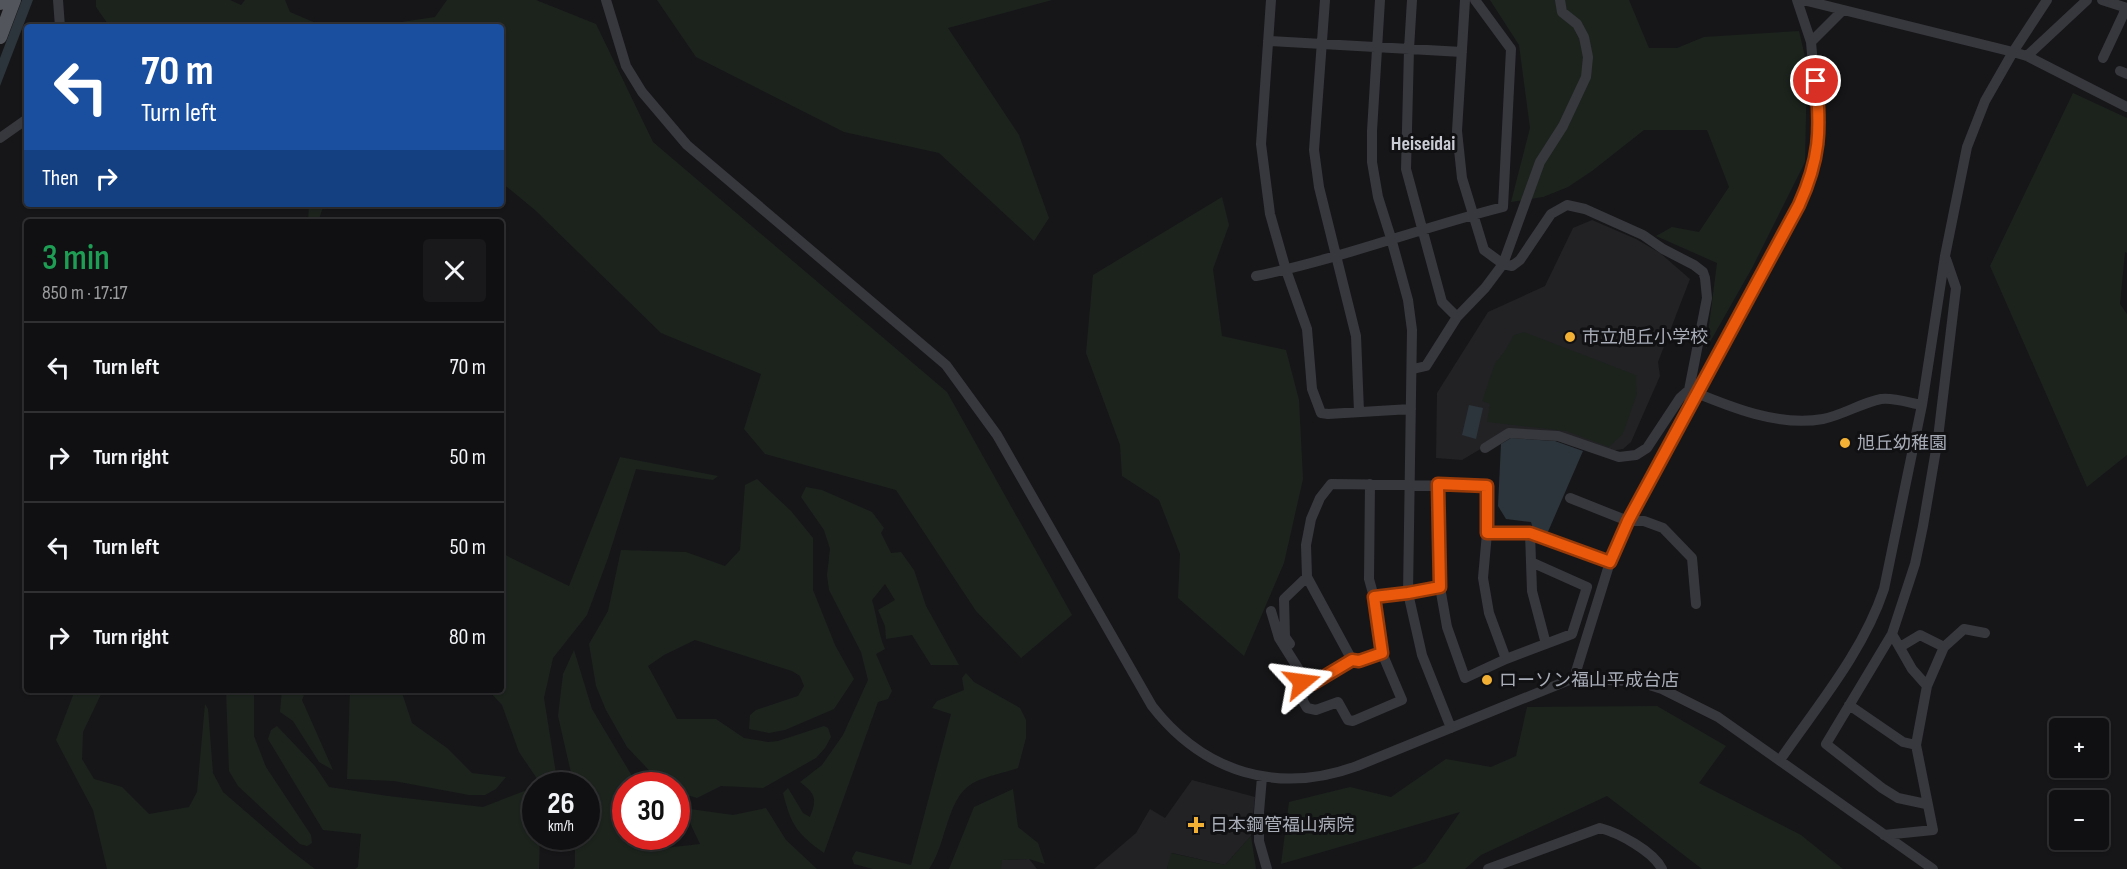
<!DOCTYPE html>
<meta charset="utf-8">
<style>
:root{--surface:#101012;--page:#19191b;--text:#f1f3f6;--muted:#9c9d9f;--line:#303032}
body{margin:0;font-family:"Sofia Sans Condensed","Noto Sans JP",sans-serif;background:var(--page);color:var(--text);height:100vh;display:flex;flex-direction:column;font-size:22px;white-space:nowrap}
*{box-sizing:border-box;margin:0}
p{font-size:20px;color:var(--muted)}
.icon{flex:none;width:33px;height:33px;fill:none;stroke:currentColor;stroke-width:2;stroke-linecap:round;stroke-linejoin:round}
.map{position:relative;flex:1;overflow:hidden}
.details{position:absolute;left:24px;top:219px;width:480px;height:474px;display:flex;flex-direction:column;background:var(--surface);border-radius:6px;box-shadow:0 2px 4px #0004,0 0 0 2px var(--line)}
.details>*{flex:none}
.hud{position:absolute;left:24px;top:24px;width:480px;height:183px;border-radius:6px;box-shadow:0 2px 4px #0004,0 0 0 2px var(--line);background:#1a4fa0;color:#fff;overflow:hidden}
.buttons{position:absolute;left:2049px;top:718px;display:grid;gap:12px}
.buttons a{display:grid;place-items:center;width:60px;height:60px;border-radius:6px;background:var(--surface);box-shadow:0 2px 4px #0004,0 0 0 2px var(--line);font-size:30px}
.speed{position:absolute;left:522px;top:772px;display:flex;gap:12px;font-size:30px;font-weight:700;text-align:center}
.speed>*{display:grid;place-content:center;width:78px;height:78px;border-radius:50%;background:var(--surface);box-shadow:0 2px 4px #0004,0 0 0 2px var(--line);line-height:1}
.speed small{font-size:15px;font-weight:400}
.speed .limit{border:9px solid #d22;background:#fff;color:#111}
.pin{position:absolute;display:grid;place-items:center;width:51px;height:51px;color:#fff;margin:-26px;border:3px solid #fff;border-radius:50%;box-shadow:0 2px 6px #0007}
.me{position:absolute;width:66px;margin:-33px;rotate:74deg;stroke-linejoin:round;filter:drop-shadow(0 0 4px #0008)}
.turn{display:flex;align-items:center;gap:21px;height:126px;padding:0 18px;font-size:27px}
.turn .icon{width:78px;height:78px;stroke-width:2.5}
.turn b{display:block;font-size:42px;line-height:51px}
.then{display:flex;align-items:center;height:57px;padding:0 18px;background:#0003;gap:12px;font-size:22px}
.round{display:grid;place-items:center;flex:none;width:63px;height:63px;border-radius:6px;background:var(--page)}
.overview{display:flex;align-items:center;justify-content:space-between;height:102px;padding:0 18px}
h1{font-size:36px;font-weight:600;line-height:45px;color:#1e9e55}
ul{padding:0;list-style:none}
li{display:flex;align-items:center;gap:18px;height:90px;padding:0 18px;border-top:2px solid var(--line)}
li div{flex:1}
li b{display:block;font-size:22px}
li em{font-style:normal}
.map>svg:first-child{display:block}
</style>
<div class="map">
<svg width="2127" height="869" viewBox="0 0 2127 869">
<rect width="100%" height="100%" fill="#161618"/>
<path fill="#222225" d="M1592 220 1636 239 1660 253 1690 279 1658 362 1660 376 1631 442 1623 449 1610 451 1511 431 1462 460 1436 458 1437 393 1488 312 1545 286 1573 228Z
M1192 780 1255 797 1251 836 1225 865 1172 853 1167 869H1094L1136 833 1150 809 1165 818Z
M1029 859 1037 869H1001V860Z"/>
<path fill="#1c231d" d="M96 0H230L241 5 245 0H285L290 12 325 27H110L96 7Z
M447 0H536L596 24 653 142 947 392 1072 615 1021 658 976 611 896 490 765 454 744 429 761 374 661 333 535 210 501 182V27H368L435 17Z
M657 0H1052L948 28 1019 135 1049 218 1034 241 939 153 844 132 696 57Z
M1490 0H1629L1649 48H1677L1704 37 1799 31 1807 66 1805 162 1752 268 1706 349 1717 263 1656 236 1672 227 1699 232 1729 187 1707 130H1644L1592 171 1568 187 1543 197 1511 202 1530 128 1519 45Z
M2073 93 2127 118V253L2125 252 2120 304 2127 314V455L2087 487 1990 266Z
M1222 197 1229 225 1213 269 1222 336 1286 350 1299 400 1303 479 1284 563 1244 656 1178 598 1180 554 1159 500 1122 476 1120 445 1086 353 1093 275Z
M309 204H324L318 222H308Z
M1524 332 1636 375 1637 394 1623 434 1609 447 1566 431 1487 422 1490 404 1482 401 1495 363 1504 352 1514 335Z
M620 457 718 476 713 480 636 469 608 558 587 615 553 658 544 698 558 786H542L519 752 502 705 488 690H501V553L569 586Z
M757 479 791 511 813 538V590L835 645 854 679 834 709 785 730 769 733 749 729 750 715 756 710 798 696 804 686 800 676 792 671 695 640 664 655 648 666 677 719H716L744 738 768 742 778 741 824 726 828 728 831 737 825 748 816 758 763 788 721 786 697 798 677 792 676 786H664L627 747 606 710 596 686 589 644 608 611 621 550 686 552 725 566 740 550 745 485Z
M806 487 822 490 872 512 884 528 881 533 891 553 901 552 914 570 926 606 959 665H931L912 635 886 639 885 626 878 610 895 600 885 584 872 600C877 616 878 633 885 649L876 654 892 691 888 699 878 702 824 853C797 834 791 825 783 793L788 788 803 813 810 817C817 799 816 794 800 782L822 765 843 735 868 680 861 652 829 590 827 575 830 549 824 530 801 497Z
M574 650 592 709 638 786H626V837H634L638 845 665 848 700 844 683 808 733 815 766 808 786 840 817 869H573L575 867V845L577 837H586V786H574L558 716 563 674Z
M966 673 974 682 1020 708 1026 720V738L1018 768C1004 773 986 776 973 783 946 798 947 844 929 869H873L854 864 852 858 856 851 911 865 951 714 932 708 937 701 964 690 962 678Z
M75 690H103L83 732 82 759 94 779 122 787 149 814 189 807 197 792 205 704 208 709 213 773 223 792 290 850 315 869H107L93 810 56 740Z
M226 690H254V736L266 767 311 835 312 843 307 846 300 844 238 786 229 771Z
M282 690H306L302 700 333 770 319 762 293 721 280 712Z
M350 690H401L412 723 447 748 472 773 506 777 496 789 485 795H469L394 781 347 779Z
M1657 706 1726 746 1699 783 1801 835 1843 869H1702L1607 796 1481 855 1465 869H1411L1425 862 1460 812 1281 864 1289 802 1350 787 1391 797 1446 759 1491 767 1516 756 1527 707Z
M277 726 315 766 329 787 388 796 483 807 527 790 535 798 536 837H540L539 869H355L358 867 361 834 323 830 268 739 271 730Z
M1013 789 1018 827 1038 843 1045 864 1029 859 1002 860 1001 869H949L974 807Z
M1251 836 1256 869H1167L1171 853 1225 865Z"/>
<path fill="#2c353c" d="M22 0H33L0 86V58Z
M1469 405 1483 408 1476 439 1462 435Z
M1511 438 1555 441 1583 451 1547 534 1534 532 1531 522 1506 519 1498 506 1501 444Z"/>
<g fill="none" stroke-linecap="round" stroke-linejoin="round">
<path stroke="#37383d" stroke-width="10" d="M58 0 60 27
M606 0 626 66 642 92 687 145 946 365 997 435 1152 706C1204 773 1278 795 1357 766L1574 678 1640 682 1662 689 1718 717 1933 869
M1271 0 1261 144 1270 214 1286 270 1307 329 1312 389 1321 413 1328 414 1411 409
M1325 0 1314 150 1319 187 1356 336 1359 412
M1380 0 1372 131V162L1378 197 1391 238 1408 300 1412 330 1408 593 1422 655 1451 728
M1412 0 1409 49 1406 169 1442 302 1457 317
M1465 0 1457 131 1462 178 1484 250 1503 264 1512 266 1520 260 1551 214 1567 205 1585 209 1643 235 1663 249 1694 265 1703 272 1705 278 1707 298 1689 390C1730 407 1778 427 1823 419 1843 415 1861 403 1881 399 1893 397 1910 403 1922 405
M1803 0 2013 52 2027 56 2127 107
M2102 0 2127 8
M1268 41 1462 52
M1811 42 1842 11
M2027 56 2087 0
M2103 58 2124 13V8
M2120 71 2127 74
M0 138 27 119
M1256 276C1340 259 1420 228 1503 207L1511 49 1475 0
M1413 369 1426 366 1457 317 1485 288 1503 264 1540 162 1563 126 1586 77 1588 57 1584 37 1577 24 1562 12 1560 0
M1485 448 1509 433 1558 436 1619 457 1636 455 1647 448 1680 398 1689 390
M1439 484 1440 587 1447 627 1465 678 1506 659 1572 634 1587 587 1531 562
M1570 498 1628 521H1644L1663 528 1692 558 1696 604
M1487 533H1530L1610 562
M1530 533 1532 591 1546 644
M1374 597 1440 587
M1271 611 1279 638 1301 673 1303 701 1307 708 1316 710 1338 702 1348 720 1353 721 1402 700 1382 653 1374 597 1369 579 1370 484
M1892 634 1826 744 1882 788 1898 798 1926 804
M1290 644 1285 637 1284 599 1307 577
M1900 647 1920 635 1944 647
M1352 660 1359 661 1382 653
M1574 678 1610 562 1628 521 1799 205 1816 162 1819 132 1811 42 1797 0
M1302 682 1312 684 1352 660 1307 577 1306 545 1311 519 1320 498 1331 484 1487 486V533L1483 578 1489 613 1506 659
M1927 686 1944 647 1964 629 1985 633
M1849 705 1903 742 1916 745
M1780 760C1818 705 1863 652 1884 589L1922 405 1945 256 1967 147 1985 101 2013 52 2047 0
M1262 777 1259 812V841L1267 869
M1884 835 1933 830 1916 745 1927 686 1912 669 1892 634 1915 564 1923 526 1938 438 1956 288 1946 259
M1488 869 1600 828C1619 833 1653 851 1662 869"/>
<path stroke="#53555c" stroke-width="14" d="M0 3 1 0
M0 37 14 0"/>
</g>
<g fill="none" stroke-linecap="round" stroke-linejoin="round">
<defs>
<path id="route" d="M1302 682 1312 684 1352 660 1359 661 1382 653 1374 597 1408 593 1440 587 1438 484 1487 486V533H1530L1610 562 1628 521 1799 205C1820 159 1821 130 1816 81"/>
</defs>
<use href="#route" stroke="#983908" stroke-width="15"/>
<use href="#route" stroke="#ea580c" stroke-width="10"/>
</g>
<g fill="#f2b134" stroke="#111113" stroke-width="2">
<circle cx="1570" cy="337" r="6"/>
<circle cx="1845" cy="443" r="6"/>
<circle cx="1487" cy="680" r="6"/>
<path d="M1193 816h6v6h6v6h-6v6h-6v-6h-6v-6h6z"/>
</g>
<g text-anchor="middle" stroke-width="6" stroke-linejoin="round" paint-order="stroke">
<g font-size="18" fill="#a8adb8" stroke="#111113" text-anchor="start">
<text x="1582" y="343">市立旭丘小学校</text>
<text x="1857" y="449">旭丘幼稚園</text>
<text x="1499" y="686">ローソン福山平成台店</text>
<text x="1210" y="831">日本鋼管福山病院</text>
</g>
<g font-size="20" font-weight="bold" fill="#c9ccd4" stroke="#111113">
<text x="1423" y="150">Heiseidai</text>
</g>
</g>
</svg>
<div class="buttons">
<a>+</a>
<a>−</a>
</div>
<div class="speed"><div>26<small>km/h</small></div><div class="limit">30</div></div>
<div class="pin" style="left:1816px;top:81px;background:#d93025"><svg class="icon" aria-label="arrive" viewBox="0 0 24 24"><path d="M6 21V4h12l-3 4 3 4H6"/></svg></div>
<svg class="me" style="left:1302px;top:682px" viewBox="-20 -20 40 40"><path d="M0-17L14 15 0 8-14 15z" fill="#ea580c" stroke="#fff" stroke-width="4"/></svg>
<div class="hud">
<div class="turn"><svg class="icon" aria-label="left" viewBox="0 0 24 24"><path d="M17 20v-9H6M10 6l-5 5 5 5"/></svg><div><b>70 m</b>Turn left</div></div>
<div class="then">Then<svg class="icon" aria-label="right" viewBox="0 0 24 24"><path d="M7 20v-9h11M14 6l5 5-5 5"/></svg></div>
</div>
<section class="details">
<div class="overview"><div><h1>3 min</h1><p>850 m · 17:17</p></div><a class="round"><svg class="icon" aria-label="close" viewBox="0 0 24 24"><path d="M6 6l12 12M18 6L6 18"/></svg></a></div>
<ul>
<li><svg class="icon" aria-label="left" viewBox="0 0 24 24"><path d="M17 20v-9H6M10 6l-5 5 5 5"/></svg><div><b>Turn left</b></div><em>70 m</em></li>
<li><svg class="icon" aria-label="right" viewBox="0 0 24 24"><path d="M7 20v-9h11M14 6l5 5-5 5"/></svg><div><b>Turn right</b></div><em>50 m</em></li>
<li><svg class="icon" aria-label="left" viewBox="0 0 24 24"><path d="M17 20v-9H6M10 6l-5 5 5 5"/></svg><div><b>Turn left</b></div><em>50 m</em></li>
<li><svg class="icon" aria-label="right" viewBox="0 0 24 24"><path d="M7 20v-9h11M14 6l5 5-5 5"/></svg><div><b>Turn right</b></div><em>80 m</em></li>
</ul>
</section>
</div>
